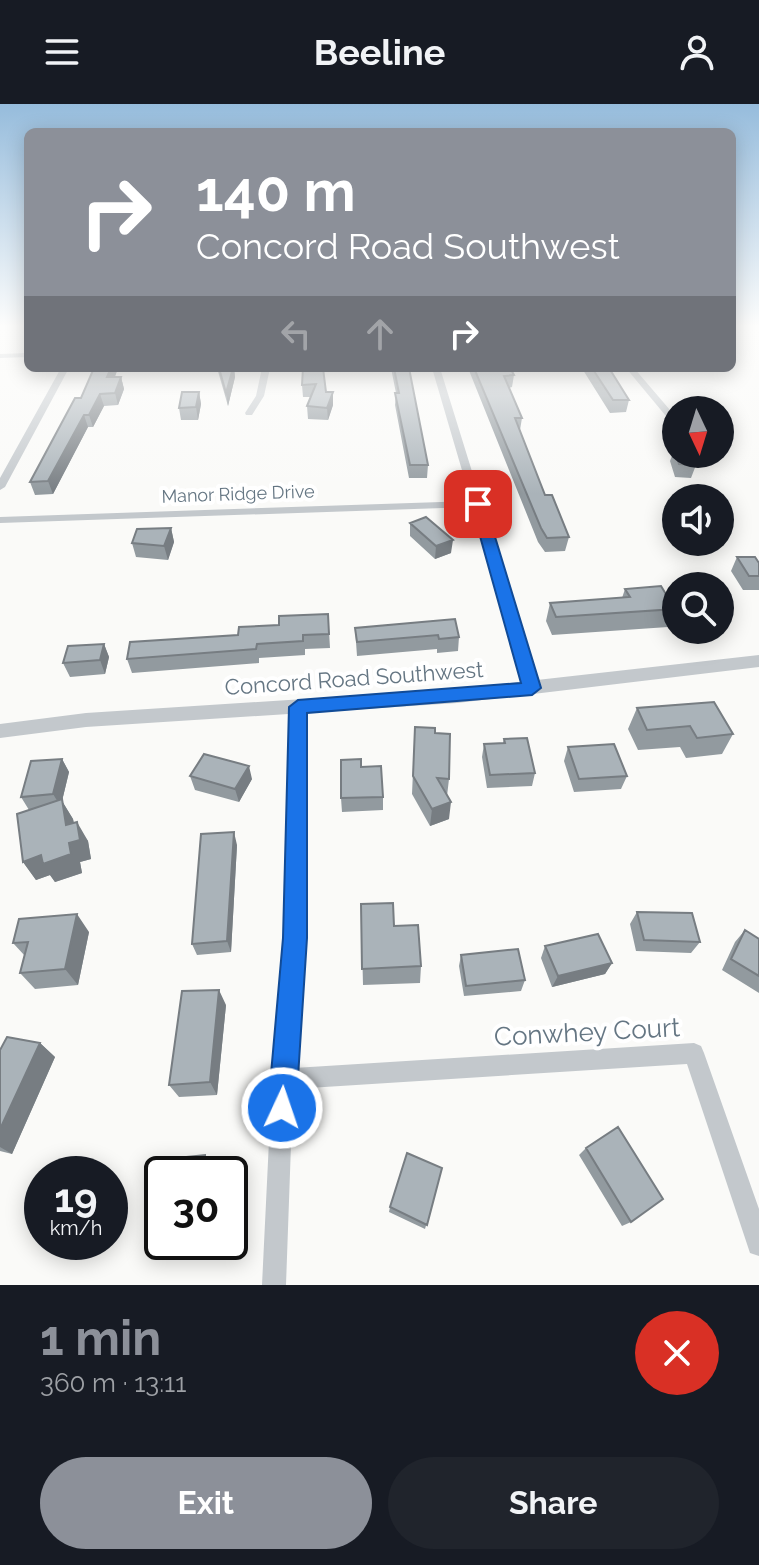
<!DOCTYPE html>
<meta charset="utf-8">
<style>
:root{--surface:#171b24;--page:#20242c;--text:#f1f3f6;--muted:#9ea1a6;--accent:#8c9099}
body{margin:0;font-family:Raleway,sans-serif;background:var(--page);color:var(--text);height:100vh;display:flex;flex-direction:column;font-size:30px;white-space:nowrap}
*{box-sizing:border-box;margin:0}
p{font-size:26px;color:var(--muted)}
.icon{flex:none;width:44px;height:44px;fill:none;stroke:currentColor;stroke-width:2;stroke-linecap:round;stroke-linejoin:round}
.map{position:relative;height:1181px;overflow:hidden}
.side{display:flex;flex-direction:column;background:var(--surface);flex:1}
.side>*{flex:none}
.banner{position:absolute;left:24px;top:24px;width:712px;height:244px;border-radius:12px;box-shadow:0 4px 20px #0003;background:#8c9099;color:#fff;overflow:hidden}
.needle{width:52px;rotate:176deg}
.tools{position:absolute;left:662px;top:292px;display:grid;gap:16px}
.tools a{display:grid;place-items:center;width:72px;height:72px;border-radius:50%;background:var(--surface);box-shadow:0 4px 20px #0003;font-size:40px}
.speed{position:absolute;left:24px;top:1052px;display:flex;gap:16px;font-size:40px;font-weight:700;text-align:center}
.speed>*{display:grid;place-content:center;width:104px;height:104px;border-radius:50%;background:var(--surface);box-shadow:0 4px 20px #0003;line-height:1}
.speed small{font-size:20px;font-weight:400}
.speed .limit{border:4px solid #111;border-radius:12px;background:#fff;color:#111}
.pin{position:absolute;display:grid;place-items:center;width:68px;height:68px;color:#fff;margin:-34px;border-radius:16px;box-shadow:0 4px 12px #0006}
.me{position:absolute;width:88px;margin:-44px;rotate:3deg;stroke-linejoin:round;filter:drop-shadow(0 0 6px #0008)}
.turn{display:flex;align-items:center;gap:28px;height:168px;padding:0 40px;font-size:36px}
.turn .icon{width:104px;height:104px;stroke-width:2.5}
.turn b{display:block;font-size:56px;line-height:68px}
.lanes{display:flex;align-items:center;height:76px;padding:0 40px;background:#0003;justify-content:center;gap:40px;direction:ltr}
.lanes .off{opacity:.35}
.round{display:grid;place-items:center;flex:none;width:84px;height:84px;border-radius:42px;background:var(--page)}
.headline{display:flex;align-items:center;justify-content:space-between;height:136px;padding:0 40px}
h1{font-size:48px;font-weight:700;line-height:60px;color:var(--accent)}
.button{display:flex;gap:16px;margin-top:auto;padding:16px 40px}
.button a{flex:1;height:92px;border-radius:48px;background:var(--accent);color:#fff;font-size:32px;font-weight:700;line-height:92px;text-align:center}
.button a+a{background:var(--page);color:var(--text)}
header{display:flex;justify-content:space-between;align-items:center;height:104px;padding:0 40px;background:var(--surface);font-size:36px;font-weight:700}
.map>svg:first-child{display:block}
</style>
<header><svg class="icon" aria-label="menu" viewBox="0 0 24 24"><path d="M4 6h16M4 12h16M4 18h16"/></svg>Beeline<svg class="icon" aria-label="person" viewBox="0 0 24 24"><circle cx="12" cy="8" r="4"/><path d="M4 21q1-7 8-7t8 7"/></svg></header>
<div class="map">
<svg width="759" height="1181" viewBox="0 0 759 1181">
<rect width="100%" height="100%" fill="#fafaf8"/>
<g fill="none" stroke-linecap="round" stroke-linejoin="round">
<path fill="#c3c8cc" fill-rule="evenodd" d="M28 249V253L0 254V250Z
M61 264H69L5 383 0 386V374Z
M262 264H270L264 292 252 311H246L245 309 256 292Z
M432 264H440L539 584 537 588 532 589 525 584 473 403 0 419V413L471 397Z
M626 264H634L676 313V317H670Z
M298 598 303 599 305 603 304 834 294 964 694 939 701 942 704 949 759 1105V1152L750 1149 687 960 293 985 286 1181H262L272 975 286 834 291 603 293 599Z"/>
<path fill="#c3c8cc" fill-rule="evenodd" d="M759 551V563L457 599 86 623 0 634V620L86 609 457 585Z"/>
</g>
<path fill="#929a9f" d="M94 264H118L115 273H121L124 285 118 301 104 302 93 323H88L53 390 35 391 30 378 81 294Z
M217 264H234L235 273 228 302Z
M303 264 326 288 333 301 328 316 308 315 307 302 311 293H303L302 281Z
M391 264H409L428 361 427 374H409L395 301 396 289Z
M468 264H510L514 271 512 283 509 284 522 314 520 326 545 391 569 433 565 447 545 448 538 438Z
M584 264H609L629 296 626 308 610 309 583 266Z
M199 288 201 300 198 316H181L179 304Z
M675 344 696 361 691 374 675 373 670 357Z
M410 419 451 449 435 455 410 432Z
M171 424 174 438 168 456 136 453 132 439Z
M737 453 759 459V486H743L731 467Z
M625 485 675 505 668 523 552 531 546 517 550 499 622 494Z
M328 510 330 544 305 545V551L259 554V559L132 569 127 555 238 531Z
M355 524 459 533 458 547 437 549V545L357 552Z
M104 540 109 553 105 570 70 573 63 559Z
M637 604 733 630 722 650 686 654 680 643 638 646 628 625Z
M415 623 435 629 449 675 447 692 449 715 430 722 412 690Z
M504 635 535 669 532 682 487 684 482 653 484 640 503 639Z
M568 643 627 672 621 685 574 688 564 657Z
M62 655 69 668 62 697 73 715 74 719 88 737 91 755 80 758 82 769 55 778 50 771 36 776 23 758 29 706 21 693Z
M190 672 252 675 239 698 195 686Z
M383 693V706L342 708 341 694Z
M237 741 231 848 197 851 192 840Z
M361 800 394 822 421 862 420 879 363 881Z
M637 808 700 838 691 849 636 847 630 820Z
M745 826 759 835V889L722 866 735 838Z
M89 828 78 881 35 885 20 869 25 852 13 839Z
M545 842 612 859 605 870 552 883 541 854Z
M461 851 525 876 521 887 464 892 459 862Z
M226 901 217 991 179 993 169 981Z
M40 939 55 953 12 1050 0 1047V946Z
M586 1044 631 1118 622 1122 579 1051Z
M442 1064 425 1125 389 1108 390 1103Z
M162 1138H206L205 1140 165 1144 158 1140Z"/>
<path fill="#777d82" d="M111 264H118L110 285 107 273Z
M233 264H234L235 273 228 302 226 289Z
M121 273 124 285 118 301 115 289Z
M199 288 201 300 198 316 196 303Z
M333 288V301L328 316 327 304Z
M100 290 104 302 93 323 89 311Z
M84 311 88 323 53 390 48 377Z
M171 424 174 438 168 456 164 442Z
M453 436 451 449 435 455 436 442Z
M104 540 109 553 105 570 100 556Z
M62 655 69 668 62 697 73 715 77 737V718L88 737 91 755 80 758 82 769 55 778 50 771 36 776 23 758 69 739 66 721 61 703 53 690Z
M249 662 252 675 239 698 235 685Z
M451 698 449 715 430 722 432 705Z
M234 728 237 741 231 848 227 837Z
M77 810 89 828 78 881 65 865Z
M612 859 605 870 552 883 558 872Z
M219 886 226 901 217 991 210 978Z
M40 939 55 953 12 1050 0 1043V1025Z
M205 1051 211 1058 210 1070H204Z"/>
<path fill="#aab3b9" stroke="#777d82" stroke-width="2" d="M94 264H111L107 273H121L115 289 100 290 89 311H84L48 377 30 378 75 294H81Z
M219 264H233L226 289Z
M303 264H323L326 288H333L327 304 307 302 316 280 302 281Z
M394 264H409L428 361H410L395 289H399Z
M474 264H510L514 271 504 272 522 314H515L545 391H552L569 433 547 434 541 424Z
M592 264H609L629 296H613Z
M182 288H199L196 303 179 304Z
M676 350H692L696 361 679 360Z
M426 413 453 436 436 442 410 419Z
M171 424 164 442 132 439 137 425Z
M737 453H755L759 459V472H749Z
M661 482 675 505 556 513 550 499 630 493 625 485Z
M328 510 329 530 303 531V537L257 540 256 545 127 555 130 538 238 531 239 523 279 521V512Z
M455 515 459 533 439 535 438 531 357 538 355 524Z
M104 540 100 556 63 559 68 542Z
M714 598 733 630 697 634 690 622 647 626 637 604Z
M415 623 435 624V629L450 630 449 675 437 674 451 698 432 705 413 672Z
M527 634 535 669 490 671 484 640 505 639 504 635Z
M614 640 627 672 579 675 568 643Z
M204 650 249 662 235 685 190 672Z
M62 655 53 690 21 693 31 657Z
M361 655V663L381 662 383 693 341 694V656Z
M62 695 66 721 77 718 80 736 69 739 71 750 43 760 41 751 23 758 17 710Z
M234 728 227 837 192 840 201 730Z
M393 799 394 822 418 821 421 862 362 865 361 800Z
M637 808 692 809 700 838 644 836Z
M77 810 65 865 20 869 28 838 13 839 19 815Z
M745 826 759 835V872L731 855Z
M598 830 612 859 558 872 545 842Z
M518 845 525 876 466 882 461 851Z
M219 886 210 978 169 981 182 887Z
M7 933 40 939 0 1025V946Z
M618 1023 663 1095 631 1118 586 1044Z
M407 1049 442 1064 427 1121 390 1103Z
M205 1051 204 1070H165L167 1055Z
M162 1099V1138H177L158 1140Z"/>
<linearGradient id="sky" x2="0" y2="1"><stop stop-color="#96bcdc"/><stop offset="0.57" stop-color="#fdfdfc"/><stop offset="1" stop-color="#fdfdfc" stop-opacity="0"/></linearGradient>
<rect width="759" height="390" fill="url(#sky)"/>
<path fill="#1a73e8" stroke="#114b97" stroke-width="2" d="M478 396 485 400 541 584 532 591 307 609V834L296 1004 292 1014 282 1018 272 1014 268 1004 283 834 289 603 298 596 521 579 471 400Z"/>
<g text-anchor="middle" stroke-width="8" stroke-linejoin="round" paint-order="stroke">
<g font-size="18" fill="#657683" stroke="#fff">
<text transform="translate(238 390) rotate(-2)" y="6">Manor Ridge Drive</text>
</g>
<g font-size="22" fill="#657683" stroke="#fff">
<text transform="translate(354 574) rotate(-4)" y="8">Concord Road Southwest</text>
</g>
<g font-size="26" fill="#657683" stroke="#fff">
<text transform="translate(587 928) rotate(-3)" y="9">Conwhey Court</text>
</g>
</g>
</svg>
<div class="tools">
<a><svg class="needle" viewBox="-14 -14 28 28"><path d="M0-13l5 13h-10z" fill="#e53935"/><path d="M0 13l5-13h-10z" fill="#9ea1a6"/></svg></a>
<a><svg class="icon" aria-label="sound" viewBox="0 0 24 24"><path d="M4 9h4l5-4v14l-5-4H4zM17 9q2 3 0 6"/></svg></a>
<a><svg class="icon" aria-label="search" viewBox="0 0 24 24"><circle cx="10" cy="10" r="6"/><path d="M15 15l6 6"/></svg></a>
</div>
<div class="speed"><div>19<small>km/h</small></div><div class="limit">30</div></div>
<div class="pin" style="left:478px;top:400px;background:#d93025"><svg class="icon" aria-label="arrive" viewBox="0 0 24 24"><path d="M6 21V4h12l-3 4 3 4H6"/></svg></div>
<svg class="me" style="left:282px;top:1004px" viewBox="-20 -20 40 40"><circle r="17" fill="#1a73e8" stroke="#fff" stroke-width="3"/><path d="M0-11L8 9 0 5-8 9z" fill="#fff"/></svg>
<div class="banner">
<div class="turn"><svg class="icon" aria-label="right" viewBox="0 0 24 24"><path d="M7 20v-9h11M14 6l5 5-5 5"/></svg><div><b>140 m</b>Concord Road Southwest</div></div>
<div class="lanes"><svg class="icon off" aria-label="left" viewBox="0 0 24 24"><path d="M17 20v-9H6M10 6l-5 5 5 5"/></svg><svg class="icon off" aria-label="ahead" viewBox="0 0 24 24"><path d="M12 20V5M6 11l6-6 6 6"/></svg><svg class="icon" aria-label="right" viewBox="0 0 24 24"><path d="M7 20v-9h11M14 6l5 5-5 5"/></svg></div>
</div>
</div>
<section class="side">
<div class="headline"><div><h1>1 min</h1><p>360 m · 13:11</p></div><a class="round" style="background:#d93025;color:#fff"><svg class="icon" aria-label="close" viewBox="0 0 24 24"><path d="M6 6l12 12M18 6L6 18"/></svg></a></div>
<div class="button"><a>Exit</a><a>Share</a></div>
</section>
